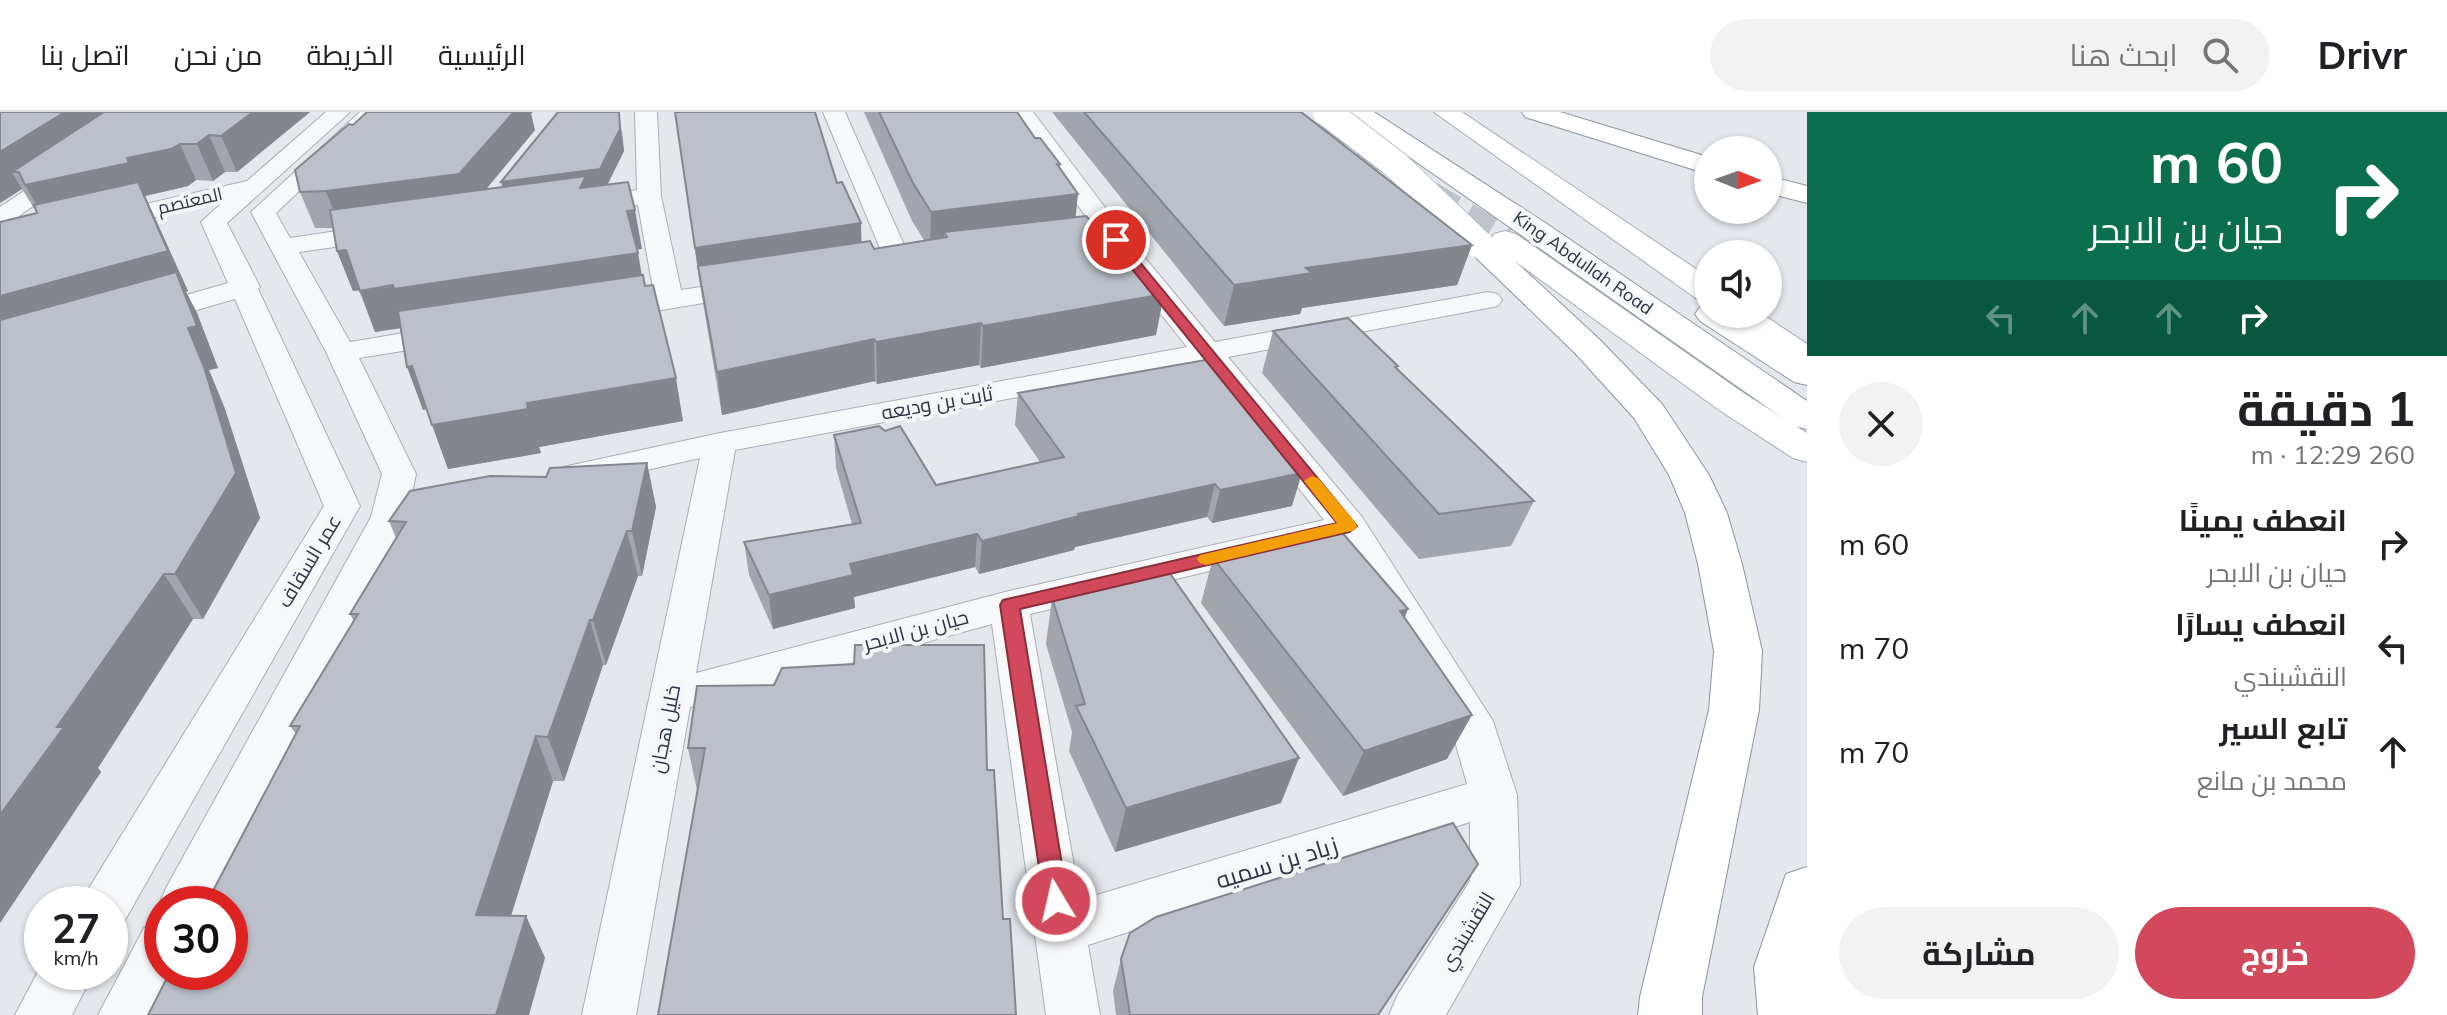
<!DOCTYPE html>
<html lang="ar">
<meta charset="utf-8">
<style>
:root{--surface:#fff;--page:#f2f2f2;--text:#202124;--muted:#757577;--line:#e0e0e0;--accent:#d1495b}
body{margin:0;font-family:Mulish,Cairo,sans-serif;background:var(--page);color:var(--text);direction:rtl;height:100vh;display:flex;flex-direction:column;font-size:30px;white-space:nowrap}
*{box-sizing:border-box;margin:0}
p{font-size:26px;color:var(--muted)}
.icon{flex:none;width:44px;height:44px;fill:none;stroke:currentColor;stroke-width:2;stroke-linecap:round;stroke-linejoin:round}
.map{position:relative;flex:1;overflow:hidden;direction:ltr}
.details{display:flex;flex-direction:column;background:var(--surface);width:640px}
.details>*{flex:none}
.banner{background:#0b6e4f;color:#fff;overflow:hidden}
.needle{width:52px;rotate:91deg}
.controls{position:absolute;left:1694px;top:24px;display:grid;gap:16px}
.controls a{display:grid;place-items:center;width:88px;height:88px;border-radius:50%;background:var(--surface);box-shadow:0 2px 6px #0004;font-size:40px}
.speed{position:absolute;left:24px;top:774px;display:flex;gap:16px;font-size:40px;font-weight:700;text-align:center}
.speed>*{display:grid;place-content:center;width:104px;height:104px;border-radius:50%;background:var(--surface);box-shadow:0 2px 6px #0004;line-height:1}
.speed small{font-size:20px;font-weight:400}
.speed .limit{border:12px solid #d22;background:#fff;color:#111}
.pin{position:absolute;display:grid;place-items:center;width:68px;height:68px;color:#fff;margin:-34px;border:4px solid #fff;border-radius:50%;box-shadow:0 2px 8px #0007}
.me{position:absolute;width:88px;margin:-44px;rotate:351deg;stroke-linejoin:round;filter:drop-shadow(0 0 6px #0008)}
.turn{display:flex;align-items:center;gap:28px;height:168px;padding:0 32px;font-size:36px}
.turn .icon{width:104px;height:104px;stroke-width:2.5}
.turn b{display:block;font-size:56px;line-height:68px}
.lanes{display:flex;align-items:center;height:76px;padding:0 32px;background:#0003;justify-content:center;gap:40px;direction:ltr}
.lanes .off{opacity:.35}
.round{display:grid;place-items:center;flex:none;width:84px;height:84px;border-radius:42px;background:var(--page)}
.headline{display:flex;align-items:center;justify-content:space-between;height:136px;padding:0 32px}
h1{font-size:48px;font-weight:700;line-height:60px}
.action{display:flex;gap:16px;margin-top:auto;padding:16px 32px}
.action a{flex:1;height:92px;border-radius:48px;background:var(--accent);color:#fff;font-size:32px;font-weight:700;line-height:92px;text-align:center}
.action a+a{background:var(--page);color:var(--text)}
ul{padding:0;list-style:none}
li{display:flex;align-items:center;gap:24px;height:104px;padding:0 32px}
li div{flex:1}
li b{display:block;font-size:30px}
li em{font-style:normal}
header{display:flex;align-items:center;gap:48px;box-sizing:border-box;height:112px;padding:0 40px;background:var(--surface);border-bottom:2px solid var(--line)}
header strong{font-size:38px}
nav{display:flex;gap:44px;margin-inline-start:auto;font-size:28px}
.search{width:560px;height:72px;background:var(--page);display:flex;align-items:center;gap:20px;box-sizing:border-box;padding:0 28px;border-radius:44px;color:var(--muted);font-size:30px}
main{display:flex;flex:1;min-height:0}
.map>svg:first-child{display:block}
</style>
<header>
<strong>Drivr</strong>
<div class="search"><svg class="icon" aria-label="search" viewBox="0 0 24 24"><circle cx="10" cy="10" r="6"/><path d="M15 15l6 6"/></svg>ابحث هنا</div>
<nav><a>الرئيسية</a><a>الخريطة</a><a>من نحن</a><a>اتصل بنا</a></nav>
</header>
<main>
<section class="details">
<div class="banner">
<div class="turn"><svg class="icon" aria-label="right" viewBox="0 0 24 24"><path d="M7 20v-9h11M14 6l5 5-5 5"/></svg><div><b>60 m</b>حيان بن الابحر</div></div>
<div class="lanes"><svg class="icon off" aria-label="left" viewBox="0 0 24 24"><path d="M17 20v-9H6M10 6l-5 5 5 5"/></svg><svg class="icon off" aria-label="ahead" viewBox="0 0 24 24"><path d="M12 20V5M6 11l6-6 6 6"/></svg><svg class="icon off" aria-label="ahead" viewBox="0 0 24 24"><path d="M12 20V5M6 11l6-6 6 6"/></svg><svg class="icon" aria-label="right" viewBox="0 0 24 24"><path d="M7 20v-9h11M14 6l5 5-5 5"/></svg></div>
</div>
<div class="headline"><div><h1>1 دقيقة</h1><p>260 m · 12:29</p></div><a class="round"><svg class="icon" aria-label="close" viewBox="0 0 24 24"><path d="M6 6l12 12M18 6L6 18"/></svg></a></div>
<ul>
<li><svg class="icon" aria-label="right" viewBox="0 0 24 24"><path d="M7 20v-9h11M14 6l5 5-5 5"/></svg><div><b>انعطف يمينًا</b><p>حيان بن الابحر</p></div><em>60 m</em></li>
<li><svg class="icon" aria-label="left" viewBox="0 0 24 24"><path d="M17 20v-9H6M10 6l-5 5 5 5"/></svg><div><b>انعطف يسارًا</b><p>النقشبندي</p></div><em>70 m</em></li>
<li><svg class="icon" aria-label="ahead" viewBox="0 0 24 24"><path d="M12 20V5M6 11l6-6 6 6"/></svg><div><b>تابع السير</b><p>محمد بن مانع</p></div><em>70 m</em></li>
</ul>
<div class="action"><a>خروج</a><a>مشاركة</a></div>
</section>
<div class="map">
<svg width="1807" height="903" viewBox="0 0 1807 903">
<rect width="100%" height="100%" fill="#e4e7ec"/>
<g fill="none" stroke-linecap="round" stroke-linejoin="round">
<path stroke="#bfc3cb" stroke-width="28" stroke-dasharray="28 14" stroke-linecap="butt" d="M1322 18 1505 128"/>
<defs>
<path id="minor" d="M142 0H167L9 111 0 114V95Z
M326 0H350L227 111 260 175 258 177 360 394 125 808 110 814V792H82L89 776 324 394 235 187 141 214 131 211 127 205 131 199 228 171 201 110 224 89 0 141V125L247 69Z
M360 0H383L276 101 290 126 384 112 393 115 397 120 393 125 384 128 299 140 350 230 452 213 462 216 467 222 462 228 452 231 359 246 416 362 407 405 210 792H162V799L159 792 166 776 371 405 382 362 326 240 251 100Z
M635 0H657L661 84 681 178 753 167 763 169 767 175 763 181 608 207 598 204 594 198 598 192 654 182 638 93 580 100 571 98 568 93 571 88 580 86 637 78Z
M823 0H845L913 153 909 159H891L887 153Z
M1011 0H1033L1125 122 1215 230 1488 180 1498 182 1502 188 1498 194 1488 196 1228 245 1362 405 1493 609 1517 683 1520 773 1446 903H1389L1397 884 1470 769V710L1088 833 1100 903H1046L992 512 690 595 636 903H582L700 346 575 374 563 371 558 363 563 355 720 321 1187 235 1107 134ZM1200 251 1324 408 1009 479 696 561 735 338ZM1339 428 1450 612 1467 672 1080 788 1030 502Z
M162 809V860H176L154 903H98L144 816Z
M42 852V860H94L72 903H15Z"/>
<path id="major" d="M1434 0H1462L1708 165V190L1697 187Z
M1505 119 1516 122 1745 282 1807 321V350L1793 346 1719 298 1494 134 1490 128 1494 122Z
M1723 202H1762L1807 232V259L1795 255 1728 209Z"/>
<path id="highway" d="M1345 0H1374L1547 112 1807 289V317L1794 314Z
M1522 0H1560L1708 45V62L1525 5Z
M1768 64 1807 74V91L1768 81Z
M1479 123 1490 126 1599 227 1662 292 1709 363 1727 401 1742 452 1762 539 1759 598 1702 885V903H1638L1640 885 1709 598 1714 539 1698 452 1685 401 1669 363 1634 306 1575 241 1468 138 1464 132 1468 126Z
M1708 193V202H1735L1807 247V273L1794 270 1700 209 1695 202 1700 195Z
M1807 755V903H1758L1754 855 1786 762Z"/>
</defs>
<use href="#minor" stroke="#a9aeb7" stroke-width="2"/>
<use href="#major" stroke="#a3abb8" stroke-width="2"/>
<use href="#highway" stroke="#8b94a3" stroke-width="2"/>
<use href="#minor" fill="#f7f8fa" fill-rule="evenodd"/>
<use href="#major" fill="#fff" fill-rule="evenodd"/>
<use href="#highway" fill="#fff" fill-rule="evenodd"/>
<defs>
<path id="highway-bridge" d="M1327 0 1395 52 1479 132"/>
</defs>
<use href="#highway-bridge" stroke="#8b94a3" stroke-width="29" stroke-linecap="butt"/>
<use href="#highway-bridge" stroke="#fff" stroke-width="28"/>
</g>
<path fill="#a1a5ae" d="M0 0H310L237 60H225L213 69 196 68 188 74 145 84 188 179 186 180 197 201 218 256 209 258 225 297 260 406 203 507H193L98 656 101 660 0 811 37 101 22 77 0 91Z
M675 0 837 71 861 111V130L874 137 924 128 912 109 864 0H1017L1035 26 1060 52V56L1075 105 1156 223 981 256 979 253 877 272 875 269 722 303 700 173Z
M1052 0H1301L1472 133 1457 173 1302 196 1300 202 1224 214Z
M531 2 535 18 486 77 502 75 622 19 624 39 608 72 642 137H637L641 163 683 309 539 335 541 341 448 357 427 297 423 298 400 215 375 220 359 178 353 179 337 139 333 116H315L300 80 353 13Z
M1273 219 1398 254 1397 257 1534 389 1511 434 1419 447 1262 261Z
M1018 281 1253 291 1250 303 1292 394 1212 411 1207 405 1075 435 1074 438 979 462 975 455 854 485 855 496 773 517 749 463 744 430 852 412 836 356 834 323 936 373 1040 350 1015 313Z
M647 351 656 395 642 464H638L606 553H603L564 669H553L511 804H526L545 846 296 622 290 614 354 510 350 502 396 426 389 409 546 365Z
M1213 446 1408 497 1405 505 1447 647 1343 684 1201 491Z
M1052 486 1281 691 1115 740 1069 639 1072 620 1046 532Z
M697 574 987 658 1003 807 697 678 688 636Z
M1121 847 1378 903H1116L1113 879Z"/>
<path fill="#83868d" d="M65 0H137L127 46 180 32 196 68 188 74 145 84 188 179 186 180 197 201 218 256 209 258 225 297 260 406 203 507 175 462 0 227V184L47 111 25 73 19 60H12L22 77 0 91V40Z
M253 0H310L237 60 221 24Z
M512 0H533L531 2 535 18 469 98 340 116 326 79Z
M619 0 624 39 604 79 507 93 501 70Z
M209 23 225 60 213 69 197 32Z
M1057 52H1060L1057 84 1078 82 1074 120 947 125 944 120 943 137 930 139 931 100Z
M635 98 642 137 634 138 627 99Z
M861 111 862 147 698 154 700 173 695 136Z
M1472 133 1457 173 1302 196 1300 202 1224 214 1234 173 1306 156Z
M346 138 361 178 353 179 337 139Z
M638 141 645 181 375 220 360 179Z
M1164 182 1156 223 981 256 983 214Z
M981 211 979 253 877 272 876 230Z
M874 227 875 269 722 303 717 260Z
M412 254 427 297 423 298 407 255Z
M676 266 683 309 539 335 541 341 448 357 432 313 527 291Z
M1253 291 1245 324 1243 294Z
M647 351 656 395 642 464 632 419Z
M1302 361 1292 394 1212 411 1220 378Z
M1215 372 1207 405 1075 435 1074 438 979 462 982 429 1078 402Z
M627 419 638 464 606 553 593 508Z
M977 422 975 455 854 485 855 496 773 517 769 483 850 452Z
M164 462 193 507 98 656 101 660 0 811V703L57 615Z
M1408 497 1388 542 1400 499Z
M590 508 603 553 564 669 548 625Z
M1472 603 1447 647 1343 684 1364 639Z
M536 624 553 669 498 845 476 803Z
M1299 646 1281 691 1115 740 1126 696Z
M526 804 545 846 529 903H496Z"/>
<path fill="#bbc0ca" stroke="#83868d" stroke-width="2" d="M0 0H65L0 40Z
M104 0H253L221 24 209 23 197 32H180L171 37 127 46 129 51 25 73 19 60H12Z
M367 0H514L459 62 326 79 300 80 295 58 349 12 353 13Z
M558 0H619L620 17 600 57 501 70Z
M675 0H815L837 71 842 70 861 111 695 136Z
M879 0H1017L1035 26H1040L1060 52H1057L1078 82 931 100 913 71Z
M1084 0H1301L1472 133 1306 156 1312 161 1234 173Z
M586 64 580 76 628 70 635 98 627 99 638 141 394 177 393 173 360 179 346 138 337 139 330 98Z
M138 70 168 139 0 184V110L37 101 34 93Z
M1086 104 1164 182 983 214 981 211 876 230 874 227 717 260 698 154 870 129 874 137 947 125 944 120Z
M176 160 197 214 188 216 204 255 236 361 175 462H164L57 615H64L0 703V208Z
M643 163 645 174 653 173 676 266 527 291 528 297 432 313 412 254 407 255 398 199Z
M1348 206 1398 254 1395 255 1534 389 1439 402 1273 219Z
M1211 247 1253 291 1243 294 1302 361 1220 378 1215 372 1078 402 1079 404 982 429 977 422 850 452 853 463 769 483 744 430 861 411 834 323 879 314 885 319 900 314 936 373 1064 345 1018 281Z
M647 351 632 419H627L593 508H590L548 625 536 624 476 803 526 804 496 903H148L170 860H230V792H206L300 614H290L358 502H350L406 410 389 409 410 379 490 364 546 365 550 356Z
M1340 418 1408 497 1400 499 1472 603 1364 639 1213 446Z
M1169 460 1299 646 1126 696 1076 594 1085 592 1052 486Z
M855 533H984L987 658H994L1003 807H1010L1016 903H658L705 636H688L697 574 774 573 782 556 854 552Z
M1453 711 1478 752 1378 903H1130L1121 847 1130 821 1156 805Z"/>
<path fill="#d1495b" stroke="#882f3b" stroke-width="2" d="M1111 126H1120L1357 414 1349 420 1020 497 1068 789 1065 797 1056 800 1047 797 1044 789 1000 493 1003 488 1337 411 1111 131Z"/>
<path fill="#f59e0b" d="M1312 364 1318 366 1355 410 1357 414 1355 418 1206 453 1200 451 1197 447 1200 443 1337 411 1304 369Z"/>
<g text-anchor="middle" stroke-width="8" stroke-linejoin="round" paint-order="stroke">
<g font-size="18" fill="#2b3445" stroke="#f4f6f9">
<text transform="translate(190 89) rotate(-13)" y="6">المعتصم</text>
<text transform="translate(1583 151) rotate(35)" y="6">King Abdullah Road</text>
</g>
<g font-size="20" fill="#2b3445" stroke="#f4f6f9">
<text transform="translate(937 291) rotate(-10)" y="7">ثابت بن وديعه</text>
<text transform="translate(309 449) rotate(-59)" y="7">عمر السقاف</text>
<text transform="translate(916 518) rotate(-15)" y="7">حيان بن الابحر</text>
<text transform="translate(665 617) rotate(-79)" y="7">خليل هجان</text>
<text transform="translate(1467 819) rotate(-59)" y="7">النقشبندي</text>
</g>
<g font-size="24" fill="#2b3445" stroke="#f4f6f9">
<text transform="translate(1277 751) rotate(-17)" y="8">زياد بن سميه</text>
</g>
</g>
</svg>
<div class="controls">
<a><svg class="needle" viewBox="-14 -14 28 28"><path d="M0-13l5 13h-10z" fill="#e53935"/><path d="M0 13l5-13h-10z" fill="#757577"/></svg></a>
<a><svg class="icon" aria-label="sound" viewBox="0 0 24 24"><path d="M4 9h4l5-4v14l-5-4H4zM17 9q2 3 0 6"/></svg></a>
</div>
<div class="speed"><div>27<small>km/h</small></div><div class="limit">30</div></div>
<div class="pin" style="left:1116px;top:128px;background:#d93025"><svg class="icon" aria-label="arrive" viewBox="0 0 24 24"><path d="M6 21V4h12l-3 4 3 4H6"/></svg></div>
<svg class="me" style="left:1056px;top:789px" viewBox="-20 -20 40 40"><circle r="17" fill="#d1495b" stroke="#fff" stroke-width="3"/><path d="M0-11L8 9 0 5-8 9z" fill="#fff"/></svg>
</div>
</main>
